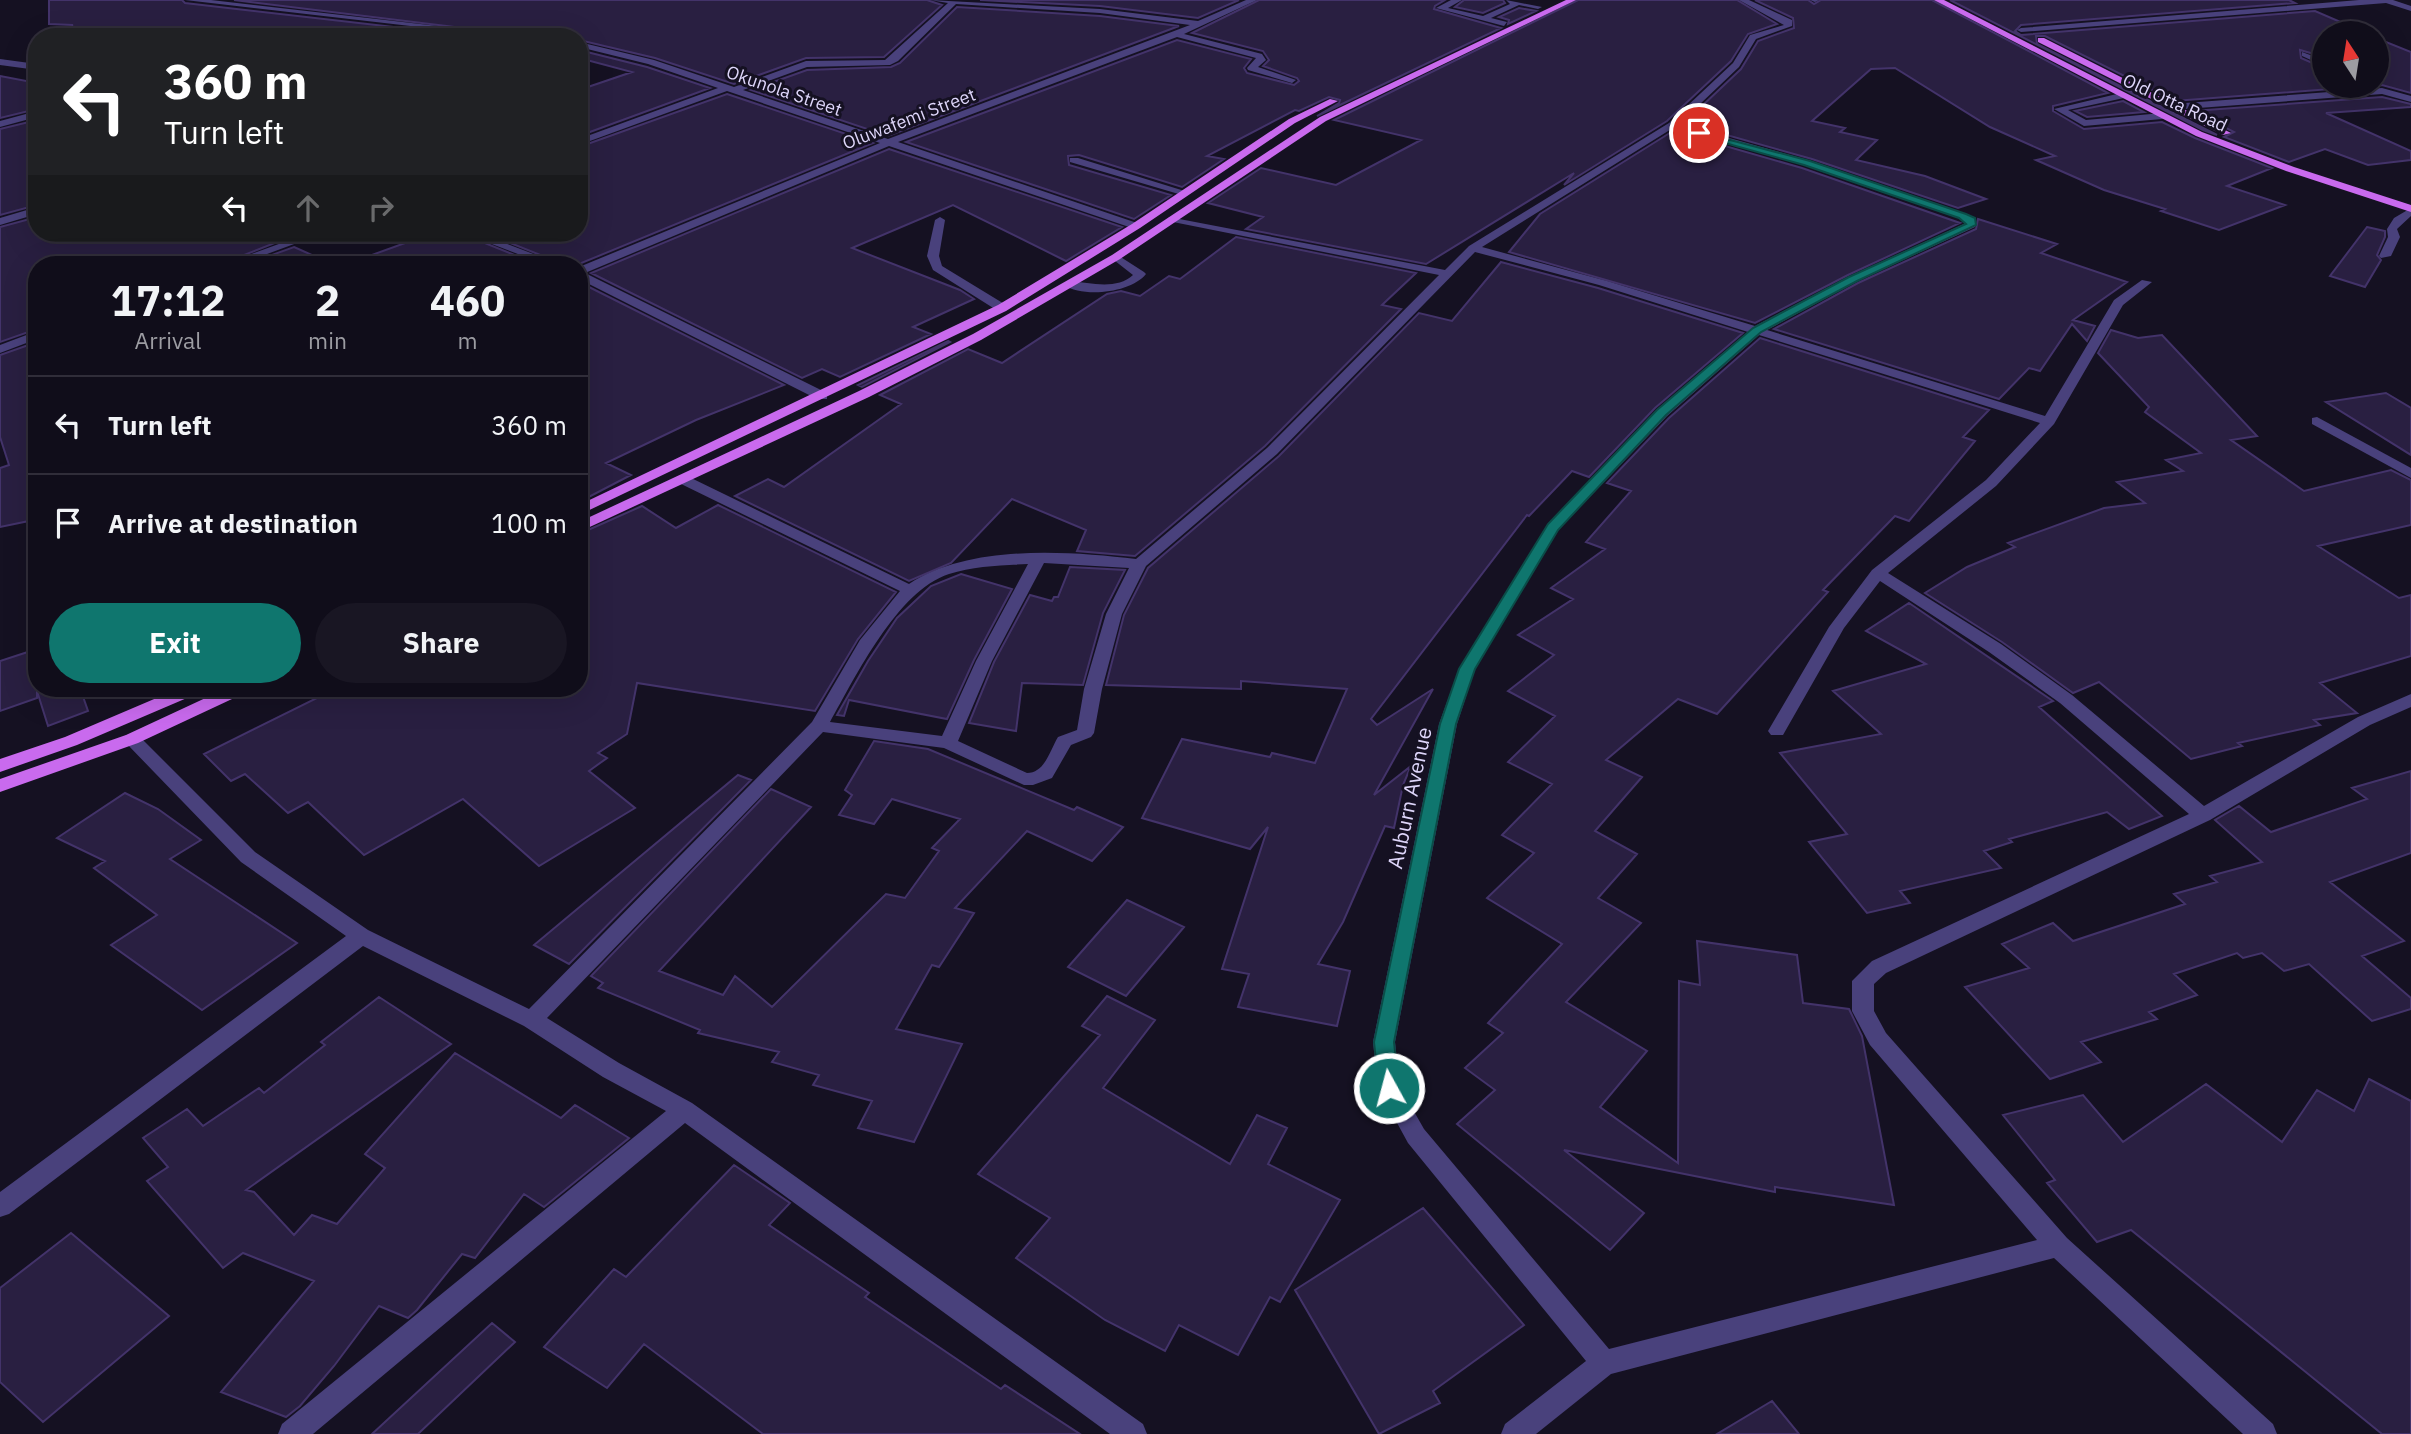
<!DOCTYPE html>
<style>
:root{--surface:#100d1a;--page:#191623;--text:#f1f3f6;--muted:#9c9ca2;--line:#302d39;--accent:#0f766e}
body{margin:0;font-family:"IBM Plex Sans",sans-serif;background:var(--page);color:var(--text);height:100vh;display:flex;flex-direction:column;font-size:26px;white-space:nowrap}
*{box-sizing:border-box;margin:0}
p{font-size:23px;color:var(--muted)}
.icon{flex:none;width:38px;height:38px;fill:none;stroke:currentColor;stroke-width:2;stroke-linecap:round;stroke-linejoin:round}
.map{position:relative;flex:1;overflow:hidden}
.panel{position:absolute;left:28px;top:256px;width:560px;height:441px;display:flex;flex-direction:column;background:var(--surface);border-radius:28px;box-shadow:0 7px 28px #0002,0 0 0 2px var(--line)}
.panel>*{flex:none}
.guide{position:absolute;left:28px;top:28px;width:560px;height:214px;border-radius:28px;box-shadow:0 7px 28px #0002,0 0 0 2px var(--line);background:#202124;color:#fff;overflow:hidden}
.needle{width:46px;rotate:348deg}
.fabs{position:absolute;left:2312px;top:21px;display:grid;gap:14px}
.fabs a{display:grid;place-items:center;width:77px;height:77px;border-radius:50%;background:var(--surface);box-shadow:0 7px 28px #0002,0 0 0 2px var(--line);font-size:35px}
.pin{position:absolute;display:grid;place-items:center;width:60px;height:60px;color:#fff;margin:-30px;border:4px solid #fff;border-radius:50%;box-shadow:0 2px 7px #0007}
.me{position:absolute;width:77px;margin:-38px;rotate:353deg;stroke-linejoin:round;filter:drop-shadow(0 0 5px #0008)}
.turn{display:flex;align-items:center;gap:24px;height:147px;padding:0 21px;font-size:32px}
.turn .icon{width:91px;height:91px;stroke-width:2.5}
.turn b{display:block;font-size:49px;line-height:60px}
.lanes{display:flex;align-items:center;height:66px;padding:0 21px;background:#0003;justify-content:center;gap:35px;direction:ltr}
.lanes .off{opacity:.35}
.eta{display:flex;justify-content:space-evenly;align-items:center;height:119px;text-align:center}
.eta b{font-size:42px;font-weight:700;line-height:49px}
.action{display:flex;gap:14px;margin-top:auto;padding:14px 21px}
.action a{flex:1;height:80px;border-radius:42px;background:var(--accent);color:#fff;font-size:28px;font-weight:700;line-height:80px;text-align:center}
.action a+a{background:var(--page);color:var(--text)}
ul{padding:0;list-style:none}
li{display:flex;align-items:center;gap:21px;height:98px;padding:0 21px;border-top:2px solid var(--line)}
li div{flex:1}
li b{display:block;font-size:26px}
li em{font-style:normal}
.map>svg:first-child{display:block}
</style>
<div class="map">
<svg width="2411" height="1434" viewBox="0 0 2411 1434">
<rect width="100%" height="100%" fill="#151122"/>
<path fill="#291f41" stroke="#43336a" stroke-width="2" d="M49 0H182L185 3 481 37H50V34L73 25 49 24Z
M234 0H927L942 5 884 57 806 58 734 84 655 58 579 40V37H537Z
M980 0H1239L1198 18 1100 6Z
M1259 0H1445L1435 6 1434 9 1501 28 1317 116 1339 103 1340 100 1329 97 1299 111 1295 110 1207 156 1224 159 1182 187 1079 155 1068 156 1069 165 1171 195 1134 219 906 142 1177 40 1251 59 1244 68 1247 73 1294 85 1299 81 1297 78 1263 66 1269 60 1263 51 1192 33Z
M1464 0H1503L1505 3 1483 13 1455 7Z
M1578 0H1737L1777 24 1748 34 1731 61 1667 121 1564 185 1574 173 1426 264 1246 229 1263 217 1208 203 1261 168 1336 185 1421 140 1334 120Z
M1755 0H1808L1814 4 1821 0H1932L2108 93 2053 106V111L2084 129 2162 122 2195 138 2272 168 2227 186 2285 205 2219 230 2161 211 2165 209 2104 190 2036 160 2055 156 1990 127 1895 68 1871 69 1812 121 1845 128 1840 132 1877 140 1856 160 1925 176 1986 199 1958 208 1812 159 1684 123 1741 69 1758 41 1794 28 1793 18Z
M1950 0H2289L2295 3 2021 25 2015 31 2021 35 2315 11 2366 33H2324V57L2300 50 2301 58 2324 68V86H2376V38L2411 52V93L2382 85 2174 101 2045 36H2036L2037 44 2217 135 2203 130Z
M957 7 1100 16 1179 26 888 136 751 90 807 70 891 67 900 63Z
M1519 8 1536 11 1508 24 1509 20 1499 17Z
M579 50 647 67 710 88 579 136V90L632 72 579 58Z
M0 76 37 83V109L0 118Z
M727 94 873 143 579 264H563L485 233H579V147Z
M2382 97 2411 104V107L2326 113 2411 151V160L2368 165 2325 149 2289 162 2224 137 2234 132 2193 111Z
M2123 101 2144 112 2087 117 2075 111Z
M37 120V205L0 215V129Z
M1673 131 1802 168 1960 223 1848 275 1755 323 1509 252 1540 214Z
M889 149 1122 227 1066 261 953 205 852 248 960 290 974 299 913 327 931 334 840 377 822 369 802 378 591 273Z
M37 217V233H67L79 238 95 233H263L280 241 221 264H37V329L0 342V227Z
M1978 219 2057 244 2041 253 2127 282 2073 320 2095 326 2087 341 2072 324 2040 371 2029 368 1999 399 1774 329 1858 283 1976 229Z
M2367 227 2385 231V237L2377 255 2381 260 2365 287 2330 276Z
M420 233H460L537 264H358V260L419 238Z
M1236 237 1416 273 1382 305 1401 309 1265 446 1135 556 1077 551 1086 530 1012 499 951 563 909 581 735 496 768 479 784 487 901 404 880 395 968 349 1002 363 1107 294 1121 291 1140 296 1169 276 1180 279Z
M294 247 332 264H247Z
M1501 262 1598 288 1743 333 1655 408 1589 477 1572 471 1529 516 1527 515 1371 719 1377 725 1433 689 1374 795 1411 766 1403 785 1394 828 1385 826 1343 922 1318 964 1350 971 1337 1026 1238 1007 1249 974 1222 969 1268 827 1250 849 1142 818 1182 739 1270 757 1272 753 1315 763 1347 689 1241 681V689L1106 685 1124 615 1148 568 1279 456 1419 313 1452 321Z
M579 282 784 385 696 420 606 463 631 475 579 502Z
M2111 330 2138 338 2162 335 2257 436 2231 440 2304 491 2391 470 2411 480V525L2318 546 2399 598 2411 595V656L2320 683 2357 713 2314 720 2320 725 2238 743 2242 746 2191 759 2099 682 2073 693 2002 642 1925 593 1967 567 2015 547 2008 543 2104 508 2145 503 2117 482 2183 471 2166 460 2201 453 2145 412 2149 407 2098 353Z
M1760 338 1989 410 1963 437 1975 441 1909 521 1895 516 1823 590 1828 592 1717 714 1678 699 1606 760 1642 777 1595 831 1637 854 1598 898 1641 923 1566 1002 1647 1051 1600 1107 1678 1163 1679 981 1700 985 1697 941 1797 955 1803 1003 1849 1009 1862 1036 1894 1205 1775 1187V1192L1564 1150 1644 1213 1610 1250 1457 1124 1495 1090 1465 1068 1503 1033 1488 1023 1562 944 1487 898 1534 853 1502 835 1552 784 1508 762 1555 716 1508 691 1554 655 1518 635 1573 599 1551 588 1605 549 1586 542 1631 491 1607 483 1669 418Z
M948 341 950 342 862 387 858 385Z
M37 342V529L32 530 29 521 0 527V468L9 465 0 437V355Z
M2386 393 2411 408V455L2326 402Z
M718 505 896 592 858 639 815 711 637 683 627 734 598 753 607 758 589 771 635 808 539 866 463 799 364 855 308 802 288 813 245 774 231 781 204 754 337 688H579V534L642 506 676 528Z
M1070 567 1125 570 1103 613 1083 685 1022 683 1016 731 969 723 994 662 1030 595 1052 601 1054 597H1058Z
M961 574 1012 589 974 660 947 719 849 700 844 716 837 715 868 661 897 618 931 586Z
M1909 603 2053 701 2039 707 2162 816 2129 829 2107 812 2009 839 2012 842 1984 851 2001 868 1900 891 1910 903 1867 913 1809 842 1847 834 1780 753 1881 734 1833 691 1926 664 1866 631Z
M37 649V688H80L88 711 48 726 37 691V698L0 711V661Z
M874 741 928 749 1074 810 1077 807 1123 827 1092 861 1027 831 955 908 974 913 939 967 932 965 896 1029 962 1044 914 1142 858 1128 872 1101 813 1085 819 1075 772 1062 779 1052 698 1033 700 1030 598 988 603 983 591 976 771 789 811 807 659 971 723 995 735 976 772 1007 886 894 905 898 939 851 932 848 960 819 892 799 874 824 839 815 852 795 845 790Z
M2411 771V853L2330 882 2404 941 2362 956 2411 998V1009L2372 1021 2309 964 2284 971 2262 953 2243 958 2237 953 2174 974 2197 995 2149 1012 2157 1019 2081 1042 2101 1062 2050 1079 1965 987 2029 968 2002 944 2053 923 2073 941 2185 904 2174 894 2217 882 2210 876 2262 862 2215 820 2239 806 2271 832 2367 799 2352 788Z
M738 775 751 780 569 964 534 945Z
M125 793 158 809 201 840 170 859 297 943 202 1010 111 945 157 915 94 868 105 861 57 838Z
M1127 900 1184 927 1126 996 1068 967Z
M1107 996 1155 1020 1103 1088 1230 1164 1257 1115 1287 1128 1268 1164 1340 1200 1280 1302 1270 1297 1238 1355 1179 1325 1165 1351 1105 1320 1016 1258 1050 1218 978 1174 1100 1035 1082 1026Z
M379 997 451 1044 246 1190 254 1192 294 1235 312 1215 337 1224 385 1168 365 1154 455 1053 561 1118 575 1105 629 1138 544 1207 524 1194 475 1258 462 1254 417 1310 408 1318 379 1306 334 1366 300 1406 286 1417 221 1392 314 1281 243 1253 223 1268 147 1181 168 1167 143 1138 187 1109 203 1126 259 1088 264 1093 325 1045 321 1042Z
M2369 1079 2411 1101V1434H2382L2131 1230 2097 1242 2047 1183 2055 1180 2003 1115 2083 1095 2123 1142 2206 1084 2282 1142 2317 1090 2354 1111Z
M734 1165 790 1203 769 1225 869 1293 865 1297 1001 1389 1005 1385 1080 1434H763L644 1344 607 1388 544 1347 614 1269 626 1277Z
M1423 1208 1524 1325 1433 1391 1440 1403 1379 1434 1295 1290Z
M71 1233 169 1316 43 1422 0 1382V1288Z
M492 1323 515 1342 418 1434H372Z
M1772 1401 1799 1434H1717Z"/>
<g fill="none" stroke-linecap="round" stroke-linejoin="round">
<path fill="#49417c" fill-rule="evenodd" d="M185 0H211L535 37H506Z
M930 0 1100 9 1198 21 1246 0H1257L1184 34 1262 54 1266 60 1258 67 1296 80 1292 83 1248 70 1247 68 1256 58 1177 37 898 142 1140 224V228H1132L889 146 585 273 827 393V399H817L579 279V267L880 143 727 91 579 145V139L718 88 648 64 579 47V42L654 60 734 87 806 61 885 60 948 3ZM956 4 1100 13 1190 25 888 139 743 90 807 67 890 65 898 61Z
M1451 0H1462L1448 8 1483 16 1510 4 1506 0 1542 7 1538 9 1519 5 1491 18 1507 22 1504 26 1436 8Z
M1739 0H1749L1792 20V26L1756 39 1739 67 1679 124 1811 161 1966 214 1976 220 1975 227 1857 281 1767 330 2045 416 2114 300 2142 280 2152 282 2123 305 2054 424 1996 486 1888 573 2001 644 2072 695 2204 806 2358 717 2411 694V707L2370 725 2210 820 1886 973 1874 984V1011L1886 1033 2067 1238 2273 1424 2277 1434H2243L2054 1258 1611 1374 1536 1434H1501L1505 1424 1586 1361 1408 1143 1378 1088 1373 1042 1439 724 1459 669 1548 524 1657 410 1748 332 1599 285 1475 252 1277 454 1146 566 1122 614 1102 689 1094 733 1091 737 1071 745 1052 778 1033 785H1024L944 748 823 732 547 1018 619 1063 692 1103 1143 1424 1147 1434H1110L685 1123 313 1434H278L282 1424 666 1111 603 1077 524 1026 363 946 9 1214 0 1217V1192L346 936 241 862 126 743 123 739 126 735H138L255 852 368 930 529 1009 812 722 860 640 900 591 677 482V476H687L909 584C970 544 1066 551 1136 559L1267 448 1439 275 1173 222 1168 219 1169 217 1445 270 1469 246 1669 123 1733 63 1750 35 1784 25ZM1673 128 1803 165 1958 218 1966 223 1849 277 1755 326 1607 281 1482 247ZM1759 335 2040 423 1986 480 1872 570 1829 627 1768 731 1771 735H1783L1844 628 1880 581 1989 652 2060 703 2189 814 1872 961 1852 981V1011L1870 1045 2037 1240 1609 1349 1424 1129 1400 1087 1395 1042 1457 724 1475 669 1559 529 1667 416ZM1044 563 1129 568 1106 614 1084 689 1077 730 1058 737C1050 750 1045 773 1027 773L958 741 992 661ZM1028 564 976 661 942 736 830 722C856 676 897 591 949 574 974 566 1002 565 1028 564Z
M1810 0H1819L1815 2Z
M2359 0H2393L2411 6V11L2386 3 2021 32 2017 30 2021 28Z
M2302 52 2324 60V66L2302 56Z
M0 59 37 64V70L0 65Z
M2382 88 2411 96V102L2382 94 2172 110 2167 107 2172 104Z
M2121 93 2124 94V98L2068 110 2086 120 2162 113 2167 116 2162 119 2084 126 2054 109Z
M37 111V117L0 127V121Z
M1070 158H1078L1191 193 1182 195 1070 162Z
M37 207V214L0 225V218Z
M2411 208V216L2397 229 2400 237 2391 256 2381 258 2379 256 2388 237 2387 229 2394 218Z
M940 217 945 220 939 256 942 266 1006 305V311H998L933 270 927 256 935 220Z
M309 233H324L240 264H224Z
M463 233H478L560 264H544Z
M1116 254 1144 272 1146 274C1131 293 1083 298 1064 285L1070 281C1091 283 1117 290 1133 275L1110 257Z
M37 331V339L0 353V345Z
M2317 417 2411 468V478L2312 424V418Z"/>
<path fill="#c96aee" fill-rule="evenodd" d="M1566 0H1576L1326 121 1120 259 981 340 869 397 579 532V522L859 391 973 334 1112 255 1320 117Z
M1934 0H1944L2202 132 2294 167 2411 205V212L2286 171 2196 136Z
M2038 38H2044L2231 133 2223 135 2038 42Z
M1330 99 1338 101 1295 123 1140 228 1006 311 579 515V505L998 305 1132 224 1289 119Z
M180 688H204L201 692 77 745 0 772V759L65 737Z
M227 688H250L247 692 138 743 0 792V779L126 735Z"/>
</g>
<path fill="#0f766e" stroke="#0a4d48" stroke-width="2" d="M1696 131 1810 161 1966 214 1975 218 1976 225 1857 281 1761 332 1666 415 1558 530 1475 669 1456 724 1394 1042 1399 1088 1396 1094 1389 1097 1382 1094 1379 1088 1374 1042 1440 724 1459 669 1548 524 1657 410 1753 328 1849 277 1966 224 1959 218 1804 165 1696 135Z"/>
<g text-anchor="middle" stroke-width="6" stroke-linejoin="round" paint-order="stroke">
<g font-size="18" fill="#ded6fa" stroke="#151122">
<text transform="translate(784 91) rotate(19)" y="6">Okunola Street</text>
<text transform="translate(2175 103) rotate(25)" y="6">Old Otta Road</text>
<text transform="translate(909 119) rotate(-21)" y="6">Oluwafemi Street</text>
</g>
<g font-size="21" fill="#ded6fa" stroke="#151122">
<text transform="translate(1410 798) rotate(-78)" y="7">Auburn Avenue</text>
</g>
</g>
</svg>
<div class="fabs">
<a><svg class="needle" viewBox="-14 -14 28 28"><path d="M0-13l5 13h-10z" fill="#e53935"/><path d="M0 13l5-13h-10z" fill="#9c9ca2"/></svg></a>
</div>
<div class="pin" style="left:1699px;top:133px;background:#d93025"><svg class="icon" aria-label="arrive" viewBox="0 0 24 24"><path d="M6 21V4h12l-3 4 3 4H6"/></svg></div>
<svg class="me" style="left:1389px;top:1088px" viewBox="-20 -20 40 40"><circle r="17" fill="#0f766e" stroke="#fff" stroke-width="3"/><path d="M0-11L8 9 0 5-8 9z" fill="#fff"/></svg>
<div class="guide">
<div class="turn"><svg class="icon" aria-label="left" viewBox="0 0 24 24"><path d="M17 20v-9H6M10 6l-5 5 5 5"/></svg><div><b>360 m</b>Turn left</div></div>
<div class="lanes"><svg class="icon" aria-label="left" viewBox="0 0 24 24"><path d="M17 20v-9H6M10 6l-5 5 5 5"/></svg><svg class="icon off" aria-label="ahead" viewBox="0 0 24 24"><path d="M12 20V5M6 11l6-6 6 6"/></svg><svg class="icon off" aria-label="right" viewBox="0 0 24 24"><path d="M7 20v-9h11M14 6l5 5-5 5"/></svg></div>
</div>
<section class="panel">
<div class="eta">
<div><b>17:12</b><p>Arrival</p></div>
<div><b>2</b><p>min</p></div>
<div><b>460</b><p>m</p></div>
</div>
<ul>
<li><svg class="icon" aria-label="left" viewBox="0 0 24 24"><path d="M17 20v-9H6M10 6l-5 5 5 5"/></svg><div><b>Turn left</b></div><em>360 m</em></li>
<li><svg class="icon" aria-label="arrive" viewBox="0 0 24 24"><path d="M6 21V4h12l-3 4 3 4H6"/></svg><div><b>Arrive at destination</b></div><em>100 m</em></li>
</ul>
<div class="action"><a>Exit</a><a>Share</a></div>
</section>
</div>
